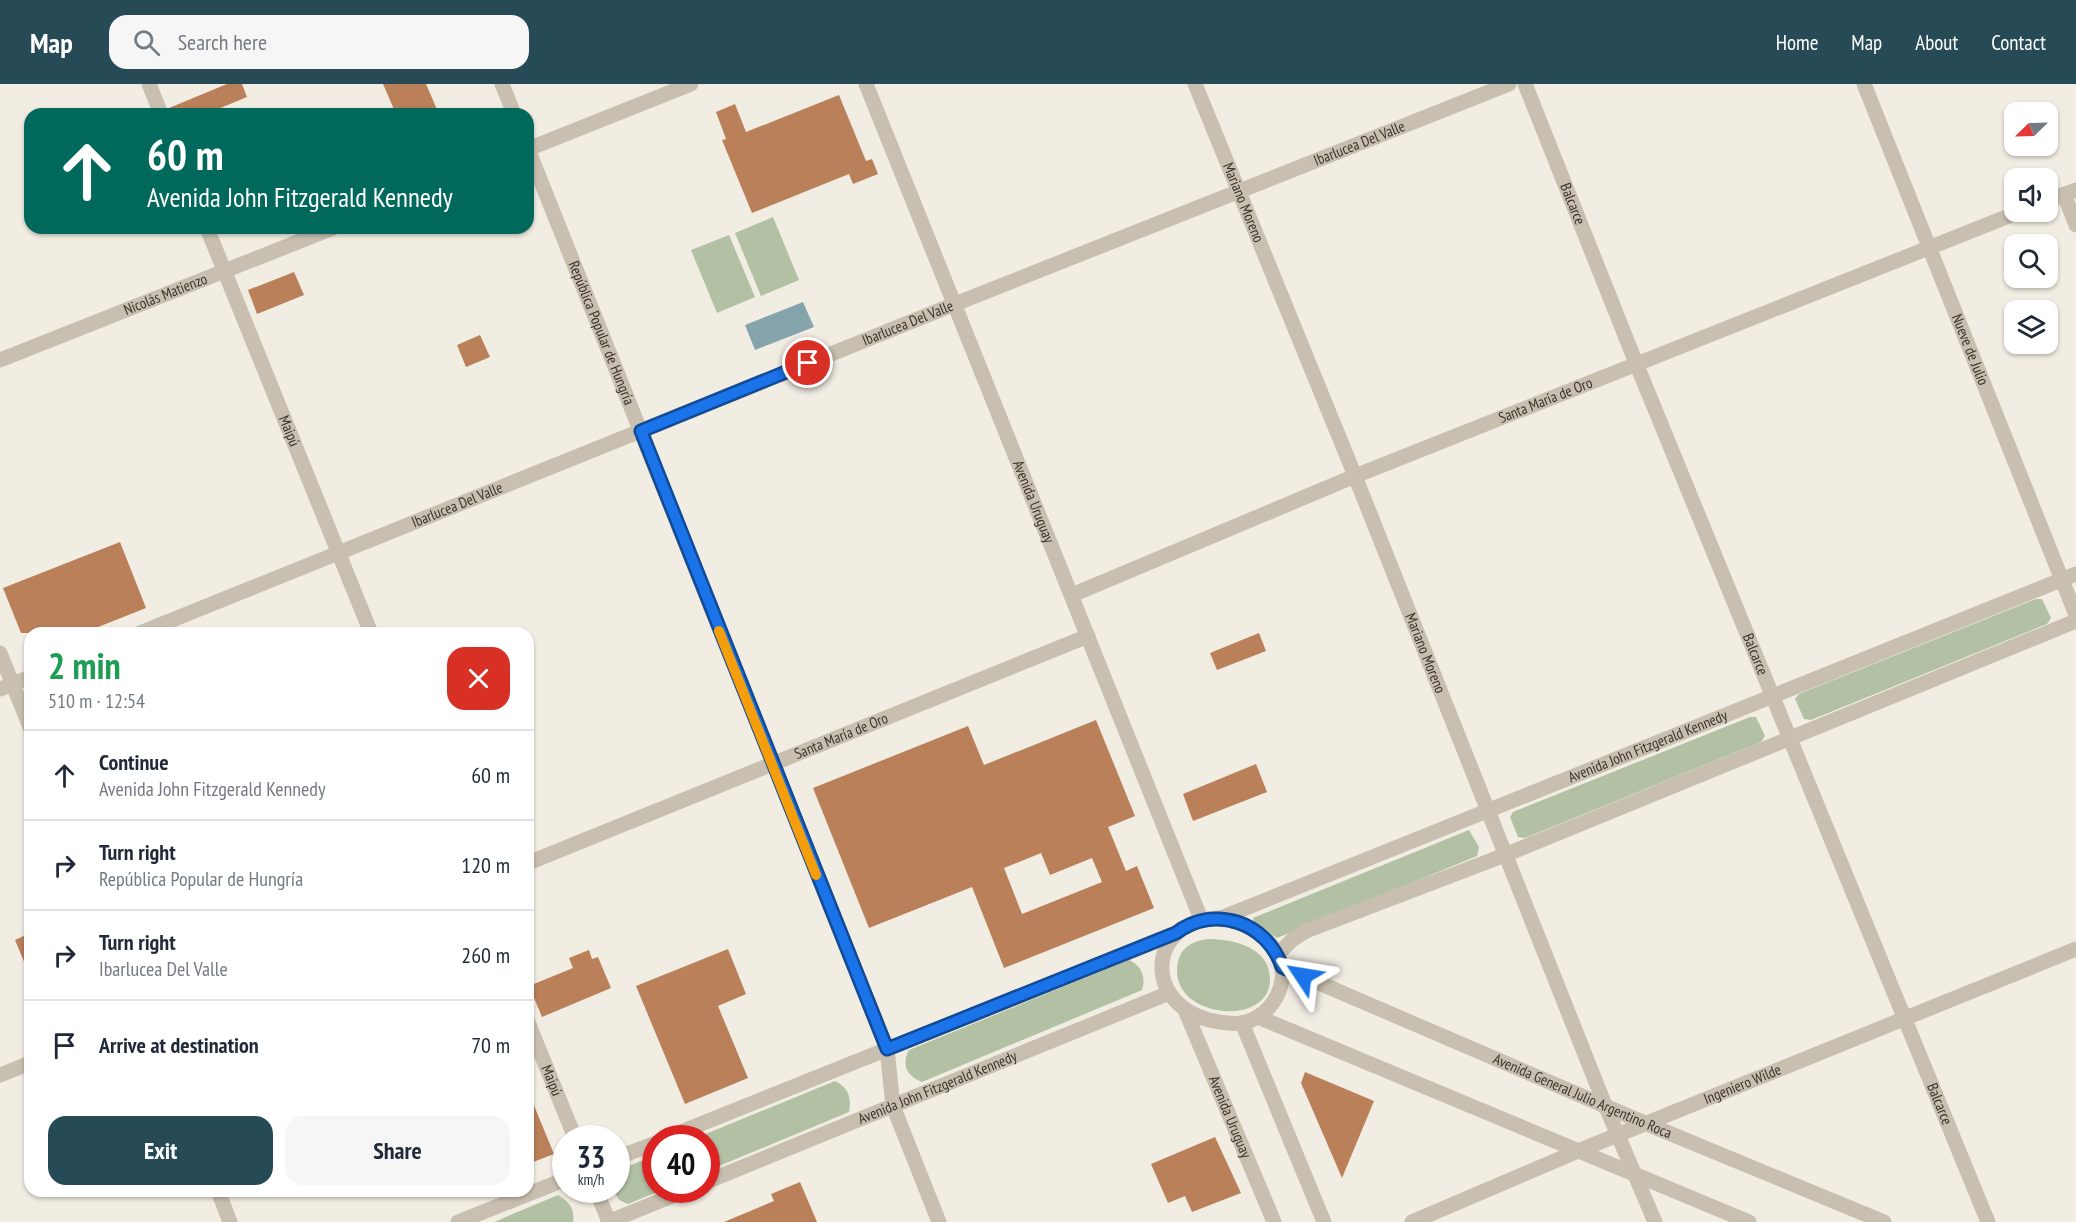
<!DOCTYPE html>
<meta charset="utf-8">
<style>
:root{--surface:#fff;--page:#f6f6f7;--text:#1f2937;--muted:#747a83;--line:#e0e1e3;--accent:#264b56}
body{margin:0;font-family:"PT Sans Narrow",sans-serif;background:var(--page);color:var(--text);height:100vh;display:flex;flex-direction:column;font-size:22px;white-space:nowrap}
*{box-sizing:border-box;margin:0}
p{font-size:20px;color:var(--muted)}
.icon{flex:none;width:33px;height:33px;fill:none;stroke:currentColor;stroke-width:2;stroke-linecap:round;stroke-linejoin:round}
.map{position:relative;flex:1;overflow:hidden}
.side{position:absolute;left:24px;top:543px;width:510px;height:570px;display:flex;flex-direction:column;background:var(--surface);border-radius:18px;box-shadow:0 2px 4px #0004}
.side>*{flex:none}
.banner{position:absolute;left:24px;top:24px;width:510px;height:126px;border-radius:18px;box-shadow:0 2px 4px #0004;background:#00695c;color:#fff;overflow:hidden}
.needle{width:39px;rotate:247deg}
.tools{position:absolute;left:2004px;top:18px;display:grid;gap:12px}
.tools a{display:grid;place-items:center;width:54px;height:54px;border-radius:12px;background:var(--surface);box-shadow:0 2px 4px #0004;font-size:30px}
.speed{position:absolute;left:552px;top:1041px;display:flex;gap:12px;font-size:30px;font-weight:700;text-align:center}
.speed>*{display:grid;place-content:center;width:78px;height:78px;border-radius:50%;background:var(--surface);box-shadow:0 2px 4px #0004;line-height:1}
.speed small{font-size:15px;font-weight:400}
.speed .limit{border:9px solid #d22;background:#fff;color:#111}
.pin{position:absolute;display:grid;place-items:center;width:51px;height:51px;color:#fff;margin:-26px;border:3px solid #fff;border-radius:50%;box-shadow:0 2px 6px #0007}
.me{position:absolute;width:66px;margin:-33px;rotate:303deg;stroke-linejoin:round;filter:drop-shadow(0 0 4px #0008)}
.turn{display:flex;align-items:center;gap:21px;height:126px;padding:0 24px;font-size:27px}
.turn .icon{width:78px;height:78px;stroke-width:2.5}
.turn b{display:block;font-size:42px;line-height:51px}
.round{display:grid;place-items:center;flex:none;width:63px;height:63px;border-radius:18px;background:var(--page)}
.overview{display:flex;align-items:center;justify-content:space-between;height:102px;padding:0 24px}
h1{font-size:36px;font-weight:700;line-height:45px;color:#1e9e55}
.cta{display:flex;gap:12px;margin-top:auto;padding:12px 24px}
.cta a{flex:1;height:69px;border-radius:18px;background:var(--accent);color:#fff;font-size:24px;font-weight:700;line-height:69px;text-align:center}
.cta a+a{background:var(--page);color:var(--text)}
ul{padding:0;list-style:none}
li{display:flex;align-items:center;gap:18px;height:90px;padding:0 24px;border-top:2px solid var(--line)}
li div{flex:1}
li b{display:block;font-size:22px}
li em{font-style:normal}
header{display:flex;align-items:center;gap:36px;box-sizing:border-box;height:84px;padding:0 30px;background:var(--accent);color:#fff}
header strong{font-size:28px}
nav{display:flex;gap:33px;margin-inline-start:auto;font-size:21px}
.search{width:420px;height:54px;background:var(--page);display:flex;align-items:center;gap:15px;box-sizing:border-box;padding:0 21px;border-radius:18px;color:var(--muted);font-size:22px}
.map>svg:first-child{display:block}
</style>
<header>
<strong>Map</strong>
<div class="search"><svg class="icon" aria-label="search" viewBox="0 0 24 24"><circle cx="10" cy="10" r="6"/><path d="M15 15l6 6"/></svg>Search here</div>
<nav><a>Home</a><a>Map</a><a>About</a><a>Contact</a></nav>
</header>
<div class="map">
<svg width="2076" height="1138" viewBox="0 0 2076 1138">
<rect width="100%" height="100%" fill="#f2ede3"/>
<path fill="#b2c0a4" d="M773 133 799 196 761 212 735 149Z
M729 151 755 213 717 229 691 166Z
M2036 515H2042L2051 534 2047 540 1811 636 1804 635 1795 615 1799 610Z
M1750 633H1756L1765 652 1761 658 1525 754 1518 753 1510 733 1513 728Z
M1469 746 1479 763 1477 772 1277 854 1254 839 1253 834Z
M1208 855C1233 855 1270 863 1270 895 1271 945 1166 935 1178 878 1181 863 1193 857 1208 855Z
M1129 876C1142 882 1146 893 1142 906L922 998C907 992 901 981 909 966Z
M835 997C848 1003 852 1014 849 1028L707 1087 706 1054H696Z
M655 1071 656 1106H662L628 1120 619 1116 613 1106H616L617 1087Z
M558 1111C569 1117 575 1125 573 1138H494Z"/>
<path fill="#85a4ac" d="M803 218 814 243 755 266 745 241Z"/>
<path fill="#b98059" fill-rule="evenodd" d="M227 0H242L247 13 206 30H171L169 24Z
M383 0H426L439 30H396Z
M839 11 866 77 872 75 878 90 853 100 849 90 752 129 722 56 726 55 716 28 735 20 746 48Z
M294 188 304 211 257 230 248 206Z
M480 251 490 273 466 283 457 261Z
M120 458 146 524 83 549H21L3 504Z
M1259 549 1266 567 1217 586 1210 569Z
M1096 636 1135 732 1108 743 1126 787 1137 782 1154 824 1004 884 972 803 869 844 813 704 968 642 984 681ZM1041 769 1050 791 1092 774 1102 798 1022 830 1004 784Z
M1256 680 1267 708 1193 737 1183 710Z
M30 849V892L15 856Z
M728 865 746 910 718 922 748 994 685 1020 636 902Z
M589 866 592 875 598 873 611 904 542 933 529 902 573 884 569 874Z
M1305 988 1374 1017 1342 1094 1301 999Z
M528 1007 554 1070 528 1080Z
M1215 1053 1241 1109 1192 1128 1185 1112 1168 1119 1151 1080Z
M800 1098 817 1138H724L774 1117 771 1110Z"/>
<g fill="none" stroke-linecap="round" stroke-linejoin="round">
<g stroke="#c9bfb0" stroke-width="15">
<path d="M149 0 161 30"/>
<path d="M502 0 514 30"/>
<path id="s1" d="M1195 0 1355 392 1605 1021 1655 1138"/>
<path id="s2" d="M1525 0 1636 279 1988 1138"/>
<path id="s3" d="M1864 0 2076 531"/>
<path id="s4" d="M528 65 887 965 893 1022 939 1138"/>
<path d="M528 65 691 0"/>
<path d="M2064 110 2076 141"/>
<path d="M2048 117 2076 106"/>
<path id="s5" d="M207 144 371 549"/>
<path id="s6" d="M0 276 333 144"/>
<path id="s7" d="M1072 511 1355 392 2019 128"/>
<path id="s8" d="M140 549 955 220 1509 0"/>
<path d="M0 569 30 643"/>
<path d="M0 605 30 593"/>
<path id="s9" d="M528 779 1088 552"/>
<path id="s10" d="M528 938 575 1054"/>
<path d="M0 991 30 979"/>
<path d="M666 1054 1176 849"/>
<path d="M616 1074 656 1059"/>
<path id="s11" d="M706 1098 1169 909"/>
<path d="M596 1106 609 1138"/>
<path d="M218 1107 230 1138"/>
<path d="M458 1138 566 1095"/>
<path d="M608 1138 687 1106"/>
<path id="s12" d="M1412 1138 1578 1067 2076 865"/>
</g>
<g stroke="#c9bfb0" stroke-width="15">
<path id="s13" d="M866 0 1201 835"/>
<path id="s14" d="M1221 834 2076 490"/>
<path d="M1221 834C1243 839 1266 849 1277 870 1293 897 1271 935 1241 939 1231 941 1219 938 1209 936 1141 918 1148 835 1221 834Z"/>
<path d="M1278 870 1292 856 1306 847 1505 771 2076 537"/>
<path id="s15" d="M1282 883 1647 1040 1884 1138"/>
<path id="s16" d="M1185 926 1274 1138"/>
<path d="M1258 933 1749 1138"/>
<path d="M1242 939 1324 1138"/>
</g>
</g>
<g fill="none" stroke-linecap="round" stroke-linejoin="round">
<defs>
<path id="route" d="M808 279 641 347 887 965 1176 849C1214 820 1267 838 1282 883L1303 892"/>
</defs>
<use href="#route" stroke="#114b97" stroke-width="15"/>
<use href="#route" stroke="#1a73e8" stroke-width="10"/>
<path stroke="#f59e0b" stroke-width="10" d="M719 547 816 791"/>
</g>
<g text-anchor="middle" stroke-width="4.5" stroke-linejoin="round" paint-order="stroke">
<g font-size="15" fill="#39332d" stroke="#f9f6ef">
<text dy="5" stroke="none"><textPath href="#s8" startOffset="1314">Ibarlucea Del Valle</textPath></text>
<text dy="5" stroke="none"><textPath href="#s1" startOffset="128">Mariano Moreno</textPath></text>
<text dy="5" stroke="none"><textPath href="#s2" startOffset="129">Balcarce</textPath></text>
<text dy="5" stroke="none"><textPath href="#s6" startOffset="178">Nicolás Matienzo</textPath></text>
<text dy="5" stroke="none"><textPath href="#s8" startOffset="828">Ibarlucea Del Valle</textPath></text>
<text dy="5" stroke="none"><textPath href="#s4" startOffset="198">República Popular de Hungría</textPath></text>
<text dy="5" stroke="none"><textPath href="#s3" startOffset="286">Nueve de Julio</textPath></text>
<text dy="5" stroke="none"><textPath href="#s7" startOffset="512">Santa María de Oro</textPath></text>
<text dy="5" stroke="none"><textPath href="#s5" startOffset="219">Maipú</textPath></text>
<text dy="5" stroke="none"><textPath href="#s13" startOffset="450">Avenida Uruguay</textPath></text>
<text dy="5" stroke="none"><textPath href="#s8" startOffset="342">Ibarlucea Del Valle</textPath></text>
<text dy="5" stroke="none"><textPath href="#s1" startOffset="614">Mariano Moreno</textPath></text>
<text dy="5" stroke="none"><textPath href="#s2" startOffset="615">Balcarce</textPath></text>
<text dy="5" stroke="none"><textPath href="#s9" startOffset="338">Santa María de Oro</textPath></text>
<text dy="5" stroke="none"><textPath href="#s14" startOffset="460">Avenida John Fitzgerald Kennedy</textPath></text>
<text dy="5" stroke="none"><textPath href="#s10" startOffset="63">Maipú</textPath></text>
<text dy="5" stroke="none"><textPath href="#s12" startOffset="358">Ingeniero Wilde</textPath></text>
<text dy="5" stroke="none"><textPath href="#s11" startOffset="250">Avenida John Fitzgerald Kennedy</textPath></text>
<text dy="5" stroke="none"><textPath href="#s15" startOffset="327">Avenida General Julio Argentino Roca</textPath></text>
<text dy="5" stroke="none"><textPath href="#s2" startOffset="1101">Balcarce</textPath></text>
<text dy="5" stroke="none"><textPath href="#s16" startOffset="116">Avenida Uruguay</textPath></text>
</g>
</g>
</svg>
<div class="tools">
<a><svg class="needle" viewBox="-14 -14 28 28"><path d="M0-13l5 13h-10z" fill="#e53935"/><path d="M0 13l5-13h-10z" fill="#747a83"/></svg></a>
<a><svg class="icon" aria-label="sound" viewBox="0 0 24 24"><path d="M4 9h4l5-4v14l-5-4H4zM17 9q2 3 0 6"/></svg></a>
<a><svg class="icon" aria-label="search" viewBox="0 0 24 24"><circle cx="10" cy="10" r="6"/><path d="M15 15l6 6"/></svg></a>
<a><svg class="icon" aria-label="layers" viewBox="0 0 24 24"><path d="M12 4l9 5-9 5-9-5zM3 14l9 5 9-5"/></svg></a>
</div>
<div class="speed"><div>33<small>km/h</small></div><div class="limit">40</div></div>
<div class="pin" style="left:808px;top:279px;background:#d93025"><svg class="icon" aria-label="arrive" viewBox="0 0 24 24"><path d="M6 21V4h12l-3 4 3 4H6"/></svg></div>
<svg class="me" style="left:1303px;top:892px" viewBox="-20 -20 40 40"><path d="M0-17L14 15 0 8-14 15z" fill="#1a73e8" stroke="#fff" stroke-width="4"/></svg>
<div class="banner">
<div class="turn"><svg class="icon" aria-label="ahead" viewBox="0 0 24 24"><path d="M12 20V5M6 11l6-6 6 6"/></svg><div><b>60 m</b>Avenida John Fitzgerald Kennedy</div></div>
</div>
<section class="side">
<div class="overview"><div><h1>2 min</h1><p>510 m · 12:54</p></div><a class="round" style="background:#d93025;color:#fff"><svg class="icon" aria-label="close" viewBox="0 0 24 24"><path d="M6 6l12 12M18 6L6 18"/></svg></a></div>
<ul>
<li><svg class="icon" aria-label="ahead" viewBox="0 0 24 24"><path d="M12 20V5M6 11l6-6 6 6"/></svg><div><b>Continue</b><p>Avenida John Fitzgerald Kennedy</p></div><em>60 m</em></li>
<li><svg class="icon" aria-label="right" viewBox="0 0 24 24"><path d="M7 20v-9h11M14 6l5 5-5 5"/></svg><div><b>Turn right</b><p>República Popular de Hungría</p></div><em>120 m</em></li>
<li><svg class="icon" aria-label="right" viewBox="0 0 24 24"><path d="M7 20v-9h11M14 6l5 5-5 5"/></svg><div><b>Turn right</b><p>Ibarlucea Del Valle</p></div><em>260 m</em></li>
<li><svg class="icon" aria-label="arrive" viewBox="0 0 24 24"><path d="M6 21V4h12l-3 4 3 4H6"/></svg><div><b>Arrive at destination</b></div><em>70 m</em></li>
</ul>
<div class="cta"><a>Exit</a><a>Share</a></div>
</section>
</div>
